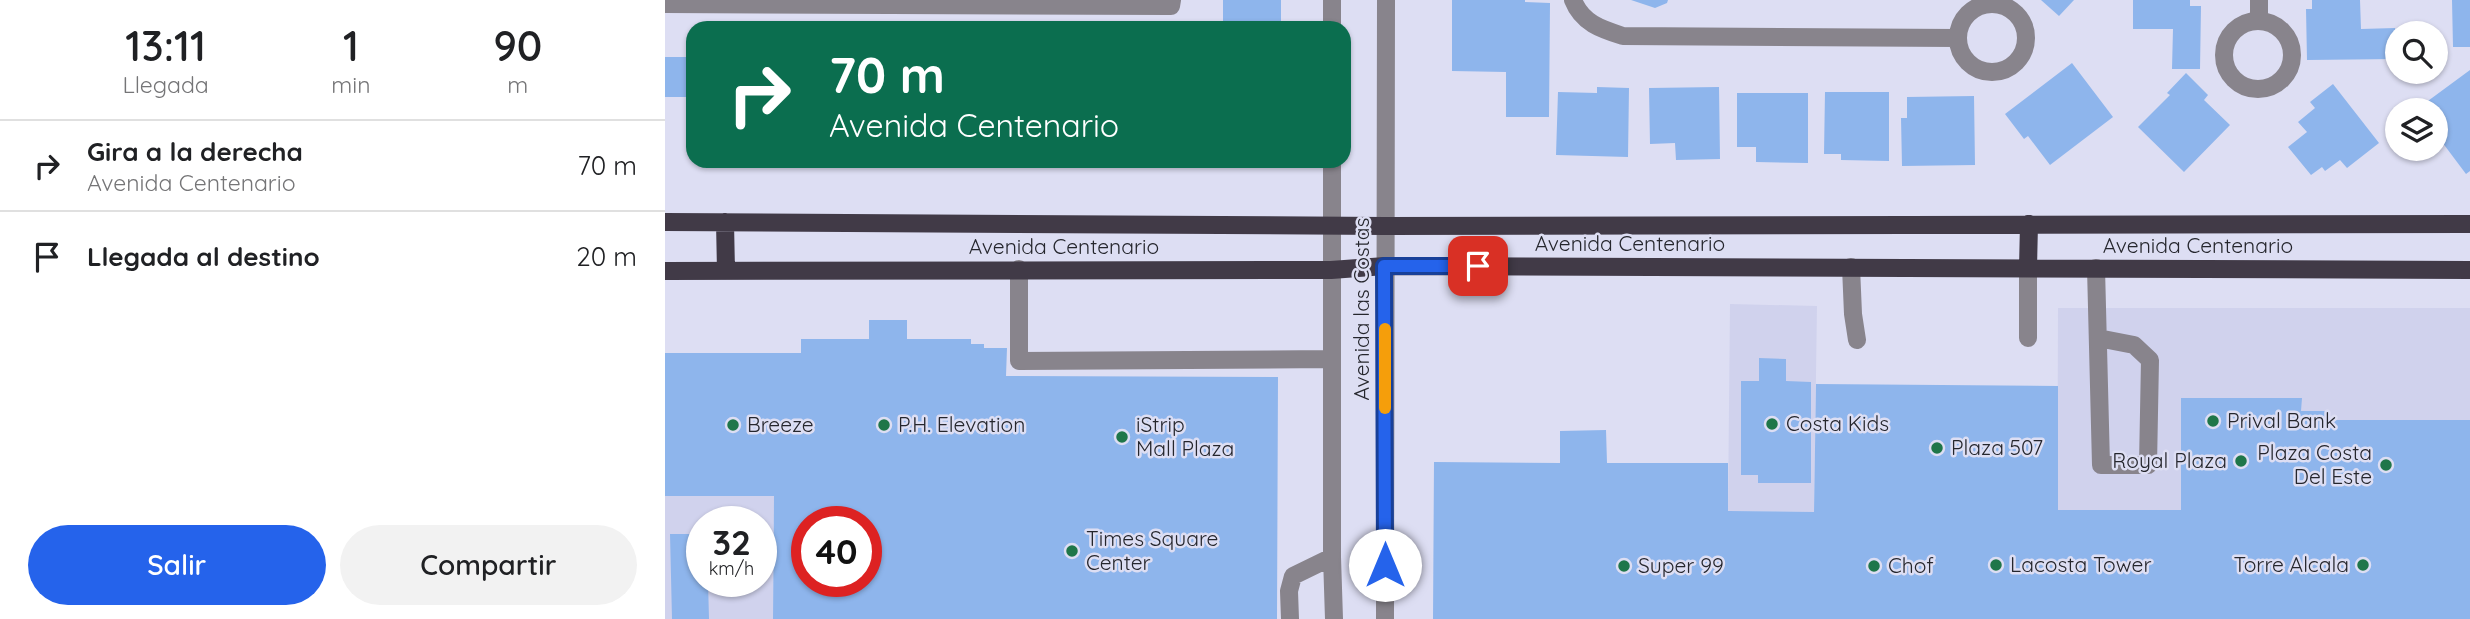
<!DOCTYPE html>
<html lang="es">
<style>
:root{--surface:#fff;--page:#f2f2f2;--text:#202124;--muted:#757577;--line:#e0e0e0;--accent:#2563eb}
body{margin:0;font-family:Quicksand,sans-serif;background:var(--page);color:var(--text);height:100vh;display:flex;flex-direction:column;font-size:26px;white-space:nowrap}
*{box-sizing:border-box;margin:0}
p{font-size:23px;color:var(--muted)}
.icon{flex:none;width:38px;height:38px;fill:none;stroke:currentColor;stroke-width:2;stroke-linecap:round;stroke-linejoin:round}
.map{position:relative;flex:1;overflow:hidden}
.drawer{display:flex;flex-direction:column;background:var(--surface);width:665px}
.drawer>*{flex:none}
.top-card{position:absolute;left:21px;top:21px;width:665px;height:147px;border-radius:21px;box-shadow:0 2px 5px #0004;background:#0b6e4f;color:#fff;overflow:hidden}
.controls{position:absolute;left:1720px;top:21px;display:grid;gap:14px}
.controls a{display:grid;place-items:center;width:63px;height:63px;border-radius:50%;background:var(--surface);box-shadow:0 2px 5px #0004;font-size:35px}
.speed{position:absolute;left:21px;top:506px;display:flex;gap:14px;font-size:35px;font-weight:700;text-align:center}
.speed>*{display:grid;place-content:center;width:91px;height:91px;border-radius:50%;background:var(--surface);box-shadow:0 2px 5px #0004;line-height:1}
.speed small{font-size:18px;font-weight:400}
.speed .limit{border:10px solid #d22;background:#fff;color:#111}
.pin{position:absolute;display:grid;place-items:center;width:60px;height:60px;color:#fff;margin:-30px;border-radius:14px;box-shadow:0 4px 10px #0006}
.me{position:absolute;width:77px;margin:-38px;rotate:0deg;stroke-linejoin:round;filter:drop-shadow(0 0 5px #0008)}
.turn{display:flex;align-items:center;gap:24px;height:147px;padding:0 28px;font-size:32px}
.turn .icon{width:91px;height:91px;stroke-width:2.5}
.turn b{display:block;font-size:49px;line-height:60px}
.eta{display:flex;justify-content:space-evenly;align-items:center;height:119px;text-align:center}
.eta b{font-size:42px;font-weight:600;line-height:49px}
.button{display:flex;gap:14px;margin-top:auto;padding:14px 28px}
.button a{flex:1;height:80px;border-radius:42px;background:var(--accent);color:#fff;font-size:28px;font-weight:600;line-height:80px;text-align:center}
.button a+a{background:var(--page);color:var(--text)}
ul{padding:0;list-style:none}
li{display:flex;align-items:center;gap:21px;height:91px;padding:0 28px;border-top:2px solid var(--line)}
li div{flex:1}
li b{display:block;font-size:26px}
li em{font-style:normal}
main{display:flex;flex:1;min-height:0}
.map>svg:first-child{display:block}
</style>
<main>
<section class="drawer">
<div class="eta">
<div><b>13:11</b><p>Llegada</p></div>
<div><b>1</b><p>min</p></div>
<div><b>90</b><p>m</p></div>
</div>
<ul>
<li><svg class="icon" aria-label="right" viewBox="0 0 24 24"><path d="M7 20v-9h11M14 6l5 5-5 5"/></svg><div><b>Gira a la derecha</b><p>Avenida Centenario</p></div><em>70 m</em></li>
<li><svg class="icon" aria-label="arrive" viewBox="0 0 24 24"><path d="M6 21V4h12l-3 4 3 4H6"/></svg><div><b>Llegada al destino</b></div><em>20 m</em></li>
</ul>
<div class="button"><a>Salir</a><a>Compartir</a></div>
</section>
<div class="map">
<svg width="1805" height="619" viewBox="0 0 1805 619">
<rect width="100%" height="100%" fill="#dddef3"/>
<path fill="#d0d2ed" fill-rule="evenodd" d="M1065 304 1152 306 1149 512 1063 511Z
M1393 308H1805V511L1392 619Z
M0 496H109L108 619H0ZM37 522H96V581H37Z"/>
<path fill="#8eb5ec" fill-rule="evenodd" d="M558 0H616V28H558Z
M787 0H860V2L885 3 884 117H841V72L787 71Z
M966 0H1003L1002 3 990 8Z
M1376 0H1409L1394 16Z
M1468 0H1525V6H1536L1535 69H1507L1508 29H1468Z
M1647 0H1695L1696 29 1730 28 1731 59 1642 60 1641 9H1647Z
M1787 0H1805V47H1788Z
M0 57H28V97H0Z
M1407 63 1448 117 1385 165 1363 136 1359 139 1340 114Z
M1805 70V171L1801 174 1771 134V110L1752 109Z
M1521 73 1543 95 1539 100 1565 125 1519 172 1473 127 1505 95 1502 93Z
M1668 84 1714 143 1682 168 1675 160 1660 171 1657 167 1646 175 1623 147 1642 132 1633 122 1650 108 1645 102Z
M932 87 964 88 963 157 891 155 893 92 932 93Z
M1054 87 1055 159 1011 160 1010 143 985 144 984 88Z
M1160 92H1224V161L1176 160V154H1159Z
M1072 93H1143V163L1091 162V147H1072Z
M1309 96 1310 165 1237 166 1236 118H1242V97Z
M204 320H242V339H306V344H319V348H342L341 376 613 377 612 619H108L109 496H0V353H136V339H204ZM142 522H201V581H142Z
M1094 358 1121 359V381L1146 382V483H1093V475H1076V381H1094Z
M1151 384 1393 386V510H1516V398H1637L1636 411H1662V420H1805V619H768L769 462 895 463V431L941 430 942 463H1063V511L1149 512Z
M5 534H37V581H43L44 619H7Z"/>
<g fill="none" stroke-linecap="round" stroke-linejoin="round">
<path stroke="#88848c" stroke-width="18" d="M908 0C917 23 936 29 958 36L1292 38
M1293 38a34 34 0 1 1 68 0a34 34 0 1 1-68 0Z
M0 4 506 6 507 0
M1594 21V0
M1559 55a34 34 0 1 1 68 0a34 34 0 1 1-68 0Z
M667 28V0
M667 161V557L669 619
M1186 267 1188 314 1192 340
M1363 268V338
M1431 268 1436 465H1483L1485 360 1469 345 1433 338
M354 269V361L667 359
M625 619 624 591 628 576 667 557
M720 619 721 0"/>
<path stroke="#413a47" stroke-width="18" d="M0 222 720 226 1805 224
M60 222 61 271
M1363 268 1364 224
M0 271 666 270 720 266 1805 270"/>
</g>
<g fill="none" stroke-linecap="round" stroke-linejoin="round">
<defs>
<path id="route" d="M720 565 719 266H813"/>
</defs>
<use href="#route" stroke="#184099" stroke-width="18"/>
<use href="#route" stroke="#2563eb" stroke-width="12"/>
<path stroke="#f59e0b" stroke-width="12" d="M720 329V408"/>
</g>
<g fill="#1f7649" stroke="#dddef3" stroke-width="2.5">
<circle cx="1548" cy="421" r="7"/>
<circle cx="1107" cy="424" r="7"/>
<circle cx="68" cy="425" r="7"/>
<circle cx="219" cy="425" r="7"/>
<circle cx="457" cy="437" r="7"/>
<circle cx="1272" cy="448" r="7"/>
<circle cx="1576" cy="461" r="7"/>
<circle cx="1721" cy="465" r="7"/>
<circle cx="407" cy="551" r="7"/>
<circle cx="1331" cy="565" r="7"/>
<circle cx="1698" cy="565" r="7"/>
<circle cx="959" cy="566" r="7"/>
<circle cx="1209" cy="566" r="7"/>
</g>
<g text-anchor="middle" stroke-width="5" stroke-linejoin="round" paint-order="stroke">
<g font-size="21" fill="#25262d" stroke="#dddef3">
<text x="965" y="251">Avenida Centenario</text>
<text x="1533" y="253">Avenida Centenario</text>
<text x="399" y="254">Avenida Centenario</text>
<text transform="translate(697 309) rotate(-90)" y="7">Avenida las Costas</text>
</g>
<g font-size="21" fill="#25262d" stroke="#dddef3" text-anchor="start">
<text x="1562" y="428">Prival Bank</text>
<text x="1121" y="431">Costa Kids</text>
<text x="82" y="432">Breeze</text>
<text x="233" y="432">P.H. Elevation</text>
<text x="471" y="432">iStrip<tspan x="471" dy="24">Mall Plaza</tspan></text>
<text x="1286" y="455">Plaza 507</text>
<text x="1707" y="460" text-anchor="end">Plaza Costa<tspan x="1707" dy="24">Del Este</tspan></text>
<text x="1562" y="468" text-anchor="end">Royal Plaza</text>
<text x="421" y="546">Times Square<tspan x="421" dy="24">Center</tspan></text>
<text x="1345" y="572">Lacosta Tower</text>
<text x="1684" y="572" text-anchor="end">Torre Alcala</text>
<text x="973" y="573">Super 99</text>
<text x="1223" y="573">Chof</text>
</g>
</g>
</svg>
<div class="controls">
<a><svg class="icon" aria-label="search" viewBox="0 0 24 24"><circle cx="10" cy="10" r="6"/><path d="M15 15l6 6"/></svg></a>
<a><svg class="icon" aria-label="layers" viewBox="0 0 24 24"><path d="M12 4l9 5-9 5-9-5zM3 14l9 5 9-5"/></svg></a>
</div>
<div class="speed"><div>32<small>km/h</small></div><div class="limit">40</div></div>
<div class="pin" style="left:813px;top:266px;background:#d93025"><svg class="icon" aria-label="arrive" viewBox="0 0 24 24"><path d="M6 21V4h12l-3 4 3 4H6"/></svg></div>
<svg class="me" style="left:720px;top:565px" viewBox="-20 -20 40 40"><circle r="19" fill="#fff"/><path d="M0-13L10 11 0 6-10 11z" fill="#2563eb"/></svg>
<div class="top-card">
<div class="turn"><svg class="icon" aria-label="right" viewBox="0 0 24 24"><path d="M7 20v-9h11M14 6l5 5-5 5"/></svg><div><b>70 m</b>Avenida Centenario</div></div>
</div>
</div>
</main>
